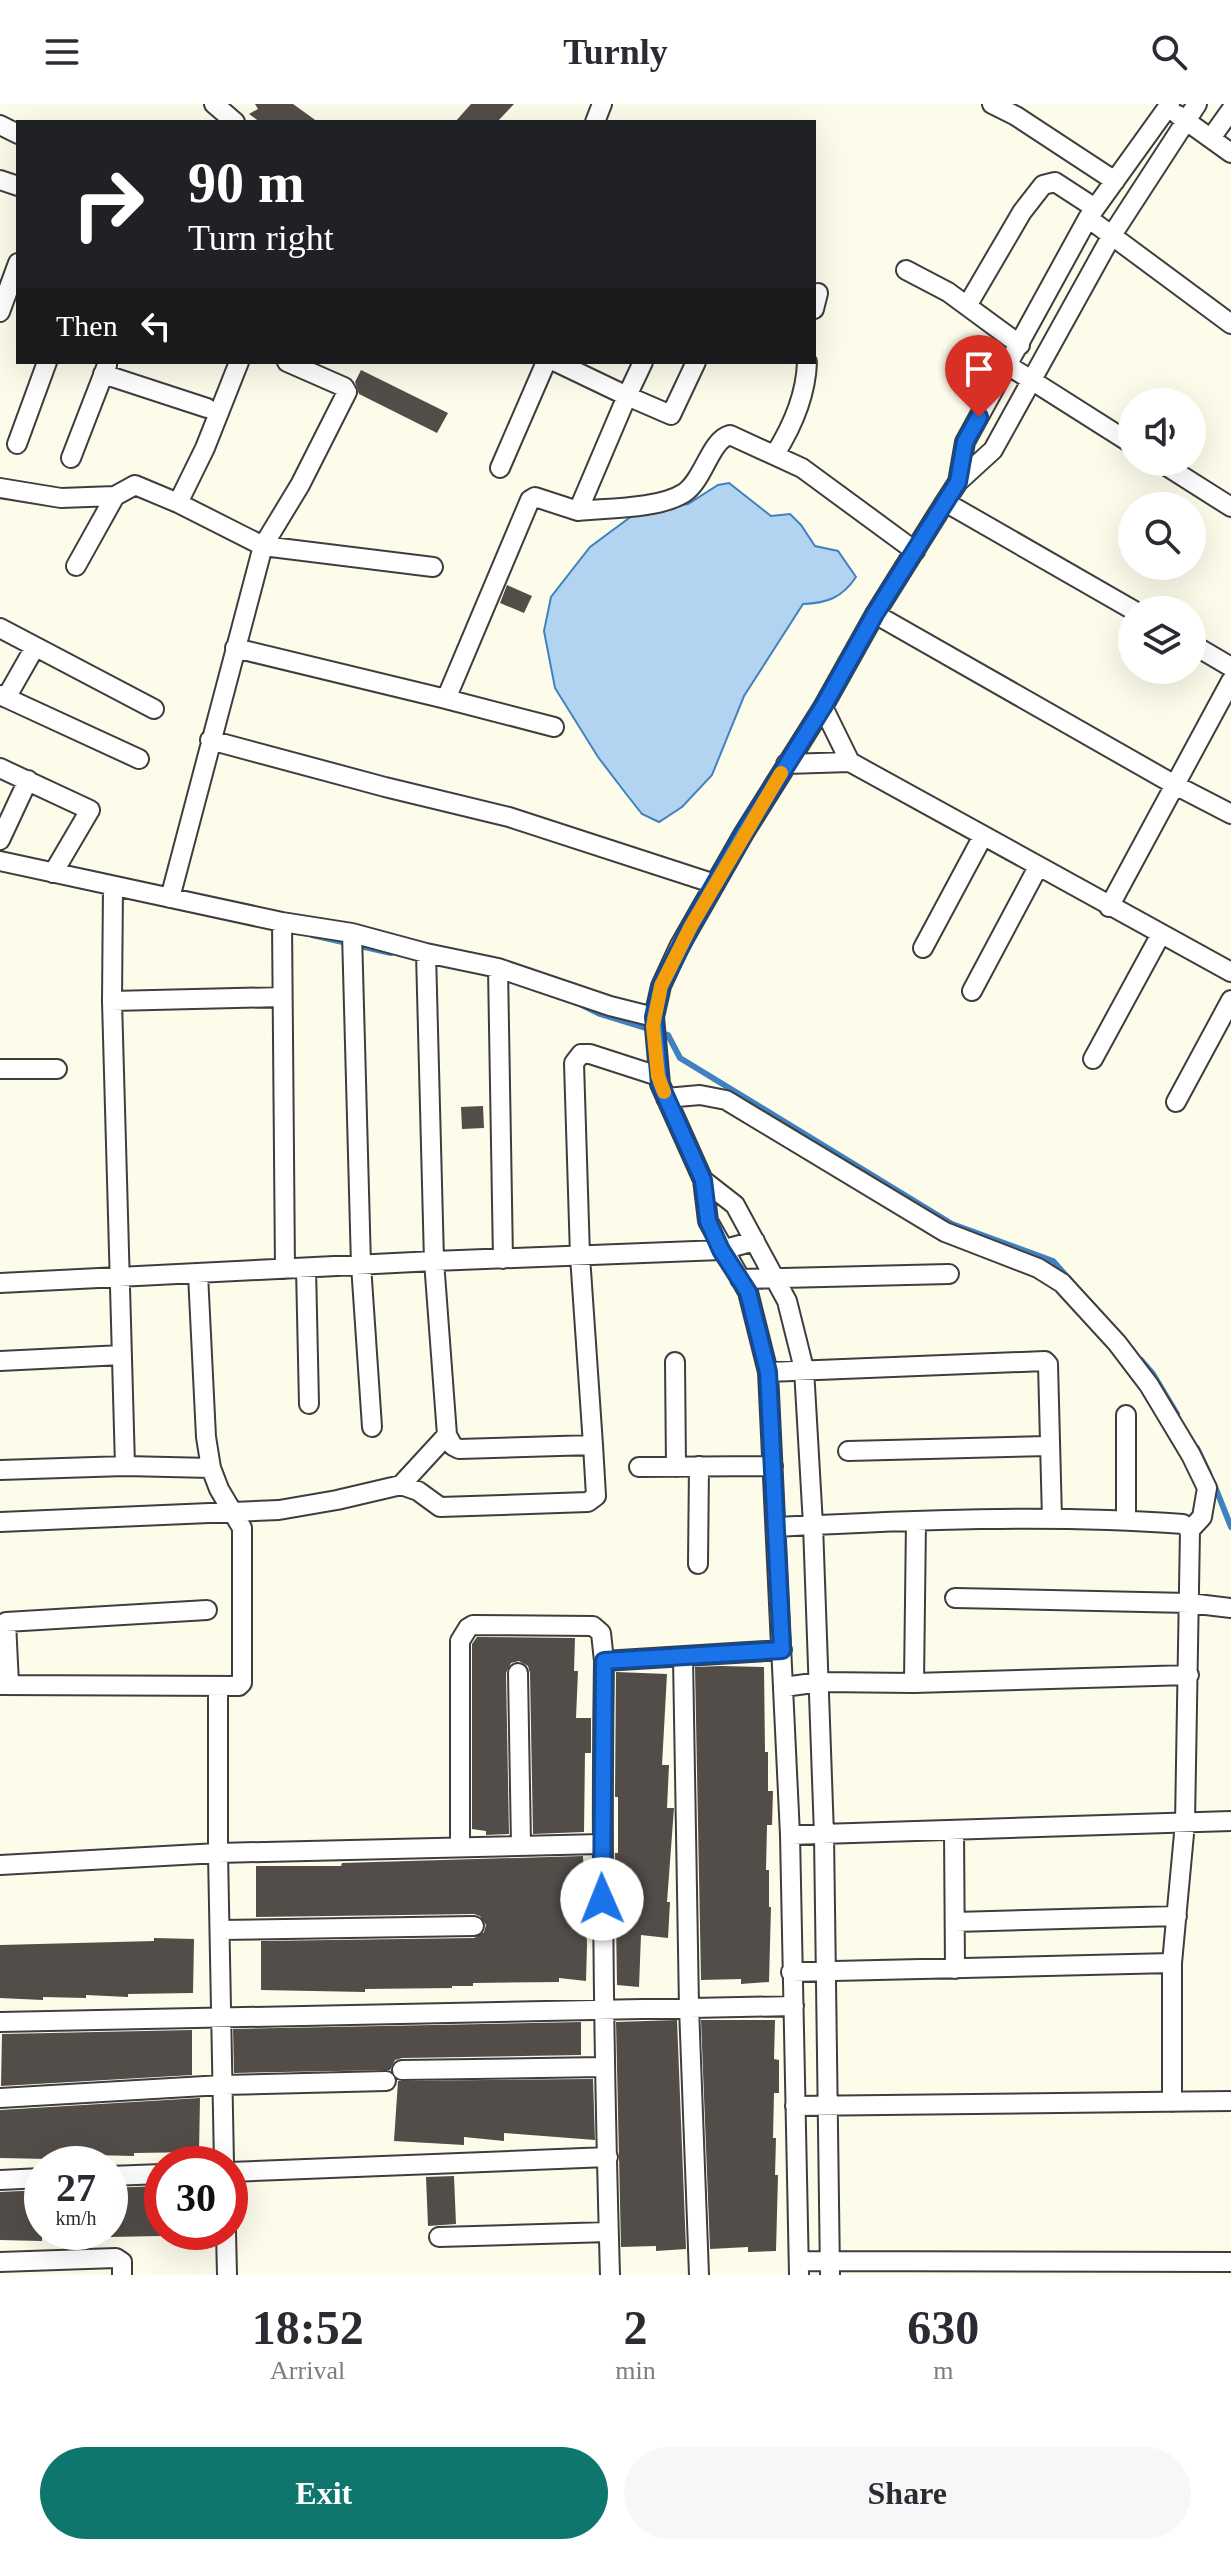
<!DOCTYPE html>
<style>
:root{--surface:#fff;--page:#f7f7f7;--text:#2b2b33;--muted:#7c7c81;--accent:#0f766e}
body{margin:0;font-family:"Times New Roman",serif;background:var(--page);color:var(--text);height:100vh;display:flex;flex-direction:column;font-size:30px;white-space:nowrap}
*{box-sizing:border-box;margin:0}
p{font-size:26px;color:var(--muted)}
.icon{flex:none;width:44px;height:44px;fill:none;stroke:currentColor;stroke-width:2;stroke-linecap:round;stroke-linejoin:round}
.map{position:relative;height:2171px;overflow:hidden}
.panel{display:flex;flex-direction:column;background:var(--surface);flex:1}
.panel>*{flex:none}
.hud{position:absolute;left:16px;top:16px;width:800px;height:244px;border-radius:0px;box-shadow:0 8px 32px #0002;background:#202124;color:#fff;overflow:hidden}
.controls{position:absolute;left:1118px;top:284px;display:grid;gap:16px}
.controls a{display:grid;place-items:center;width:88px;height:88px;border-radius:50%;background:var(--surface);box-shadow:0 8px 32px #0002;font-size:40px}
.speed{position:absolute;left:24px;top:2042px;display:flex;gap:16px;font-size:40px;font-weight:700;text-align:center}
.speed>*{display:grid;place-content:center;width:104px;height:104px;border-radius:50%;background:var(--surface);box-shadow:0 8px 32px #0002;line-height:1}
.speed small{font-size:20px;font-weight:400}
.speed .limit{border:12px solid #d22;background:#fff;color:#111}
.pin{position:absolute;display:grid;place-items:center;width:68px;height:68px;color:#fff;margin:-82px -34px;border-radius:50% 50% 50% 0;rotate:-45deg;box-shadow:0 0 8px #0007}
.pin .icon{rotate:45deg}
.me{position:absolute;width:88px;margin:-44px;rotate:359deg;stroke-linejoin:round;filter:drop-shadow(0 0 6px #0008)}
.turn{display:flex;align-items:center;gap:28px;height:168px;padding:0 40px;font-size:36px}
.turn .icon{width:104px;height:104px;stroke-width:2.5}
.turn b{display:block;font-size:56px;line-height:68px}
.then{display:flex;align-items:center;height:76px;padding:0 40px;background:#0003;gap:16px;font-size:30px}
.eta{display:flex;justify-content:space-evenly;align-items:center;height:136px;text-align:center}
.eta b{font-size:48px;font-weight:700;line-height:56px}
.cta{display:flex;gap:16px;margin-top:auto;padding:16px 40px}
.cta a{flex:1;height:92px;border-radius:48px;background:var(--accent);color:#fff;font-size:32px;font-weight:700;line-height:92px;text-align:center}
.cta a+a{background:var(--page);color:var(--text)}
header{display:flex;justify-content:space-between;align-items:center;height:104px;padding:0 40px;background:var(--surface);font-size:36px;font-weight:700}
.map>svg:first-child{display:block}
</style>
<header><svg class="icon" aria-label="menu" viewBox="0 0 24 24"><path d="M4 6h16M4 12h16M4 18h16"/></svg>Turnly<svg class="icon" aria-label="search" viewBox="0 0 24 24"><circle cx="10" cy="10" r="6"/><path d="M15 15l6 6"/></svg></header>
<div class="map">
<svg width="1231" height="2171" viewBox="0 0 1231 2171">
<rect width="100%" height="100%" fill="#fdfbea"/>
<path fill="#b3d4f0" stroke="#4082c1" stroke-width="2" d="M729 379 771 412 790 410 801 421 815 442 838 447 856 473C842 494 827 499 803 500L744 592 712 671 682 703 659 718 642 710 627 691 598 653 555 584 544 527 551 493 590 443 640 406 688 400 718 381Z"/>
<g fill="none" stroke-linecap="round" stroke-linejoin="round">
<path stroke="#4082c1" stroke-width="6" d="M312 831 391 849
M582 901 600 910 668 931 680 954 952 1120 1053 1157 1070 1176
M1141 1256 1153 1270 1177 1310
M1197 1344 1209 1369
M1214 1380 1231 1423"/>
</g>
<path fill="#524d48" d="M255 0H293L318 18H260L249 10 258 5Z
M471 0H514L497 18H455Z
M361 266 448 309 437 329 359 290 355 278Z
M507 481 532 492 524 509 500 499Z
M483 1002 484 1024 462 1025 461 1003Z
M477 1533 575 1534 574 1567H578L576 1614H591V1649H585L584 1728 533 1730 530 1569 528 1562 519 1557 511 1559 506 1569 509 1730 486 1731V1727L472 1725V1540Z
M720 1562 764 1563 765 1648H768V1687H773L772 1721H767L766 1766H769V1803H771L769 1878 741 1880V1875L701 1876 695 1563Z
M616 1568 667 1570 662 1661H669L667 1704H674L667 1798H670L668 1834 641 1831 639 1883 617 1881 615 1749H618V1693H615Z
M583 1752 587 1841 586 1877 559 1874V1878L473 1879V1882H452V1884L365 1885V1888L261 1886V1837L474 1834 484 1828 486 1821 480 1812 474 1810 256 1813V1762H341L342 1759Z
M154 1834 194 1835 193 1889 128 1890V1893L86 1891V1894L43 1893V1896L0 1894V1841L154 1837Z
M677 1916 686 2145 656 2147V2142L621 2143 616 1918Z
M701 1916H775L774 1955 779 1956V1989H774L773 2034H776L775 2071H778L776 2147 748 2148V2143L710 2145Z
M581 1918V1951L402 1954 395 1956 390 1966 234 1969 233 1925Z
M192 1926V1971L1 1982 2 1930Z
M593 1975 595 2036 504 2029V2037L464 2033V2041L394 2037 398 1977Z
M200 1994 199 2048 134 2049V2052L92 2051 91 2053 49 2052V2055L0 2054V2006Z
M454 2072 456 2120 428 2122 426 2073Z
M160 2082V2132L110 2133V2084Z
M42 2086V2137L0 2136V2088Z"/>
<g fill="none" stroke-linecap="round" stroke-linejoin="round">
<defs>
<path id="minor" d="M214 0 235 18
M992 0 1016 12 1115 77
M1178 11 1231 49
M595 18 602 0
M0 21 18 30
M1211 34 1231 6
M0 76 18 82
M1088 114 1231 220
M906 166 948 188 1020 241
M967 202 1022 108 1043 81 1055 78 1095 104
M814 205 818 189
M0 208 18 159
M239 258 205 344 178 399 263 442 433 463
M643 258 627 292 671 311 696 258
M1009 262 1132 340
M103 270 207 304
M17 340 47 258
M775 350C792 323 806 290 807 258
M71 354 107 261
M1160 358 1231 403
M500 364 546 258
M958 378 965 338 1088 114 1170 0
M0 384 61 394 115 392 76 462
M115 392 135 381 178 399
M945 398 1133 506
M578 407C607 404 659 405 684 389 704 376 710 336 730 331L802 364 915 447
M875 510 1175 681 1231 710
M0 524 154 605
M1192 540 1231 563
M235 544 446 595 530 396 535 393 578 407 627 292 556 258
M0 591 139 655
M6 594 35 543
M446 595 554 623
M823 603 850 658
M210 636 385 683 509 713 715 780
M786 660 850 658 1231 868
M0 664 90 706 53 769
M0 736 28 676
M0 757 282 818 352 829 426 849 498 864 610 902 654 913
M170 794 263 442 300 381 347 288 344 283 287 258
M1109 803 1231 577
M282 818 285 1165
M352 829 361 1161 372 1323
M923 844 983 732
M426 849 434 1157 447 1331 453 1342 459 1345 593 1341 580 1152 574 959 581 950H590L658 972
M498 864 503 1155
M972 887 1038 763
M112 897 282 893
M1093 955 1161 830
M0 965H57
M666 994 700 991 726 996 945 1128 1038 1164 1062 1179 1117 1239 1149 1281 1191 1351 1207 1384 1202 1413 1190 1426
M1176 998 1231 896
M703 1076 735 1101 787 1197 804 1265 813 1421 824 1731 830 2171
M306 1164 309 1300
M740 1175 949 1170
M0 1179 434 1157 721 1146 755 1137
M0 1257 122 1251
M675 1258 676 1363
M768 1268 1045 1257 1048 1260 1052 1415
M848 1347 1049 1342
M125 1362 211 1364
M639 1363 773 1362
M0 1366 125 1362 112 897 113 782
M401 1381 447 1331
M1126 1416V1311
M0 1418 279 1406 337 1396 401 1381 418 1387 440 1403 588 1398 596 1392 593 1341
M776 1423C911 1416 1048 1410 1183 1420L1190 1426 1185 1719 1172 1859V1998
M698 1460 699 1362
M955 1494 1189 1499 1231 1504
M683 1553 689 1903 699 2171
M518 1569 521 1741
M914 1579 916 1417
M9 1580 6 1518 207 1506
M0 1581 239 1582 242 1579V1424L219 1385 211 1364 206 1333 198 1170
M218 1582V1749L601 1740
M784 1583 820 1578 914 1579 1189 1571
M954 1726 955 1865
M790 1731 1231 1717
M460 1742V1537L468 1524 473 1521 593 1522 601 1529 604 1557
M0 1761 218 1749 224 2060
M955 1818 1177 1812
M220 1826 474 1822
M791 1868 1172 1859
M0 1918 794 1902
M402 1966 603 1963
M0 1994 222 1981 386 1977
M795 2002 1231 1997
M230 2068 608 2053
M110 2072 162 2070
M0 2076 42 2074
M226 2128 227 2171
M439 2133 608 2128
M799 2157 1231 2158
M0 2158 116 2154 122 2158V2171
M610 2171C604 1966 601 1762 604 1557L782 1546
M799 2171 790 1731 768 1268 748 1188 708 1117 703 1076 660 980 654 913 661 882 679 843 744 729 823 603 875 510 945 398 958 378 993 346 1112 131 1197 0"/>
</defs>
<use href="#minor" stroke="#3e3e3e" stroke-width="22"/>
<use href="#minor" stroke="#fff" stroke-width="18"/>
</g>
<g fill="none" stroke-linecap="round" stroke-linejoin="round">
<defs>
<path id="route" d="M602 1795 604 1557 782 1546 768 1268 748 1188 721 1146 708 1117 703 1076 660 980 654 913 661 882 691 822 744 729 823 603 875 510 958 378 965 338 979 313"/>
</defs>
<use href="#route" stroke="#114b97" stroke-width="20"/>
<use href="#route" stroke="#1a73e8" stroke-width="14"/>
<path stroke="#f59e0b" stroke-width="14" d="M664 988 658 972 653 922 661 882 691 822 781 669"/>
</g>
</svg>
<div class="controls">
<a><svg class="icon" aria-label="sound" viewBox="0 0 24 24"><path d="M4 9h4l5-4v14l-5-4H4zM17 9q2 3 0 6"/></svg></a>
<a><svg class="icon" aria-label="search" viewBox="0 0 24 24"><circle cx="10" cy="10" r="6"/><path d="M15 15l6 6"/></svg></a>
<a><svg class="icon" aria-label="layers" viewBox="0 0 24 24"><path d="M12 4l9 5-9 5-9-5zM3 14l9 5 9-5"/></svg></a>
</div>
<div class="speed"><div>27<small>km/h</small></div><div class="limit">30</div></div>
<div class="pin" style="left:979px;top:313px;background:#d93025"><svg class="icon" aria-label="arrive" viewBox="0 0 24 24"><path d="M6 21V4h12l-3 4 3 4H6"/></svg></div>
<svg class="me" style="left:602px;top:1795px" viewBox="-20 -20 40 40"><circle r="19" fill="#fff"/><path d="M0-13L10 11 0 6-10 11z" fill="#1a73e8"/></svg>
<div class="hud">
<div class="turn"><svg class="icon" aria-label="right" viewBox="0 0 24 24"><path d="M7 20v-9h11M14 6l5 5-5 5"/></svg><div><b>90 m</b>Turn right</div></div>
<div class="then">Then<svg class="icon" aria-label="left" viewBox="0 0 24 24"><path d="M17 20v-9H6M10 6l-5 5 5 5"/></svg></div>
</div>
</div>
<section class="panel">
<div class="eta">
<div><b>18:52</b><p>Arrival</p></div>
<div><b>2</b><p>min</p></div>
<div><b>630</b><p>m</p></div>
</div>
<div class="cta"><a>Exit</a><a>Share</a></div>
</section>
